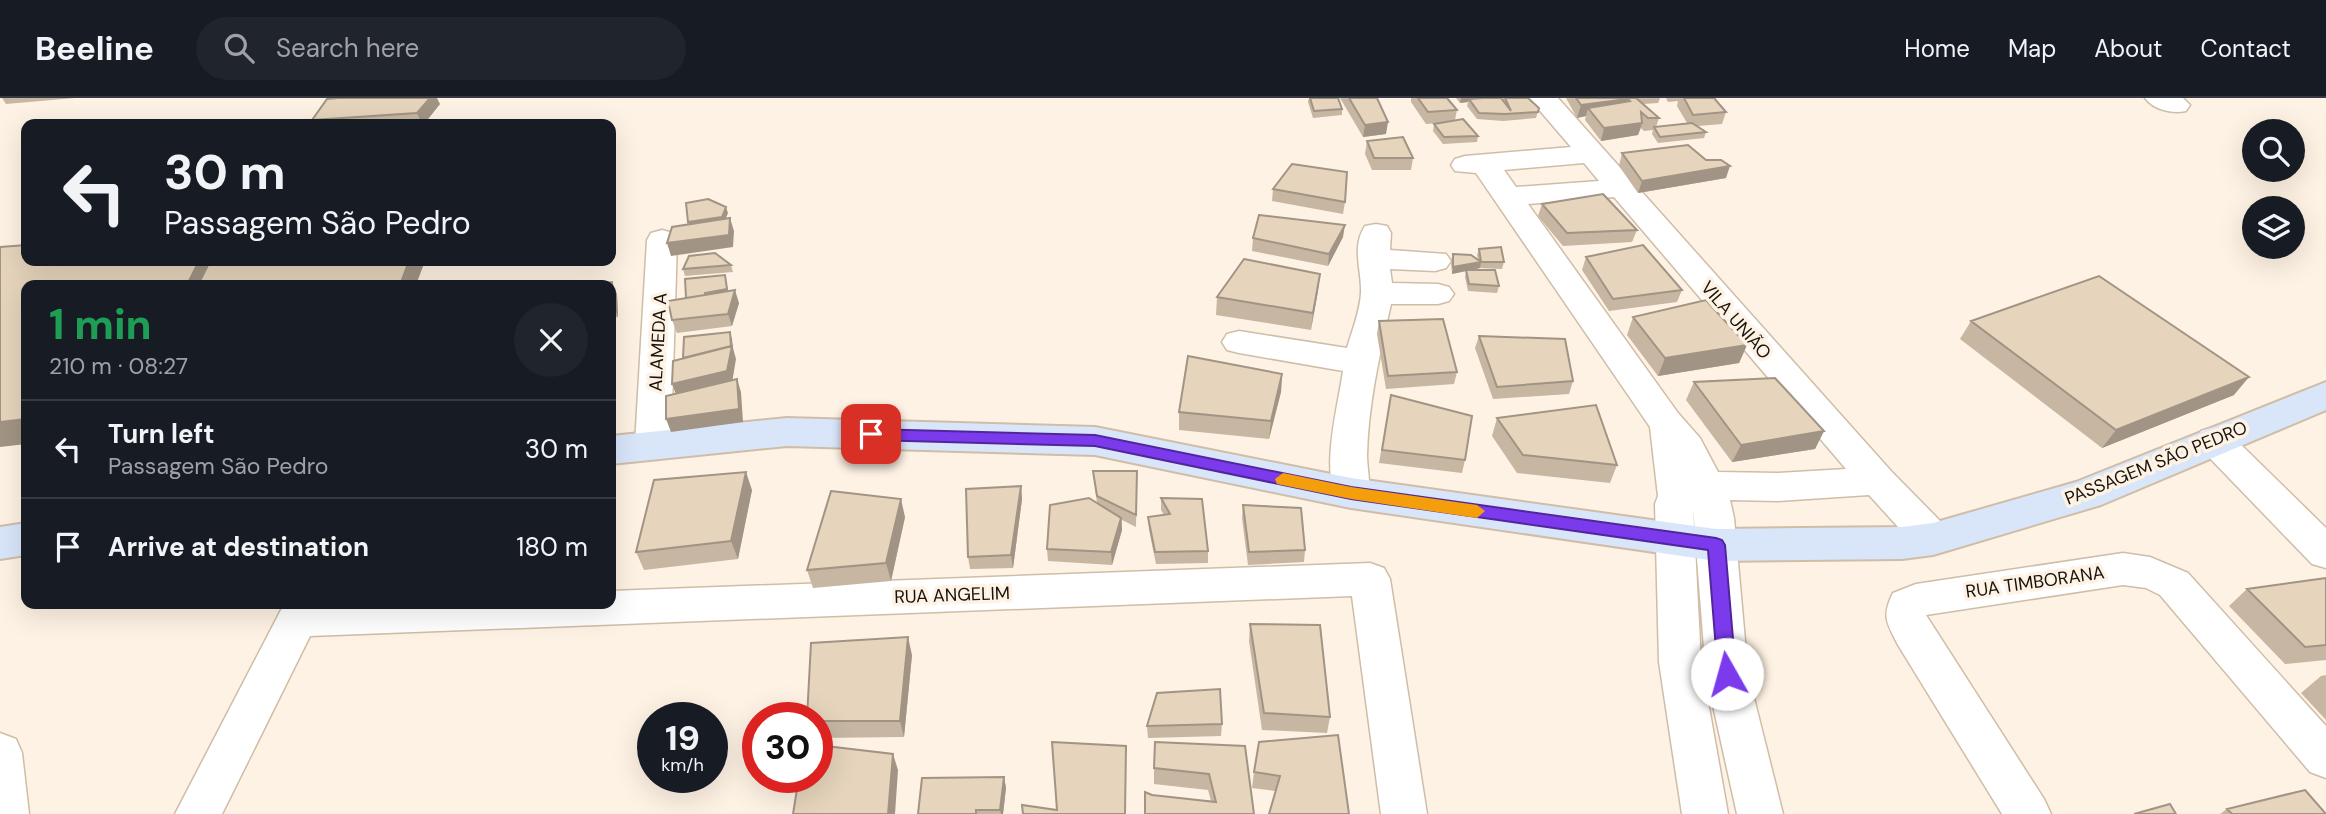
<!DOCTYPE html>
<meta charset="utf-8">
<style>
:root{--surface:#171b24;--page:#20242c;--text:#f1f3f6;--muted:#9ea1a6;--line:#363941}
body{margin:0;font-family:"DM Sans",sans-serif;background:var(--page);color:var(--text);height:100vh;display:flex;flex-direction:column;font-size:26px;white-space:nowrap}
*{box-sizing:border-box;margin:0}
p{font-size:23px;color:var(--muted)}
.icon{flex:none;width:38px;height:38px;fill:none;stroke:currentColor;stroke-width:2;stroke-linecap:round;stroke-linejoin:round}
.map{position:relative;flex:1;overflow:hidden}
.side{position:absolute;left:21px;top:182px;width:595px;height:329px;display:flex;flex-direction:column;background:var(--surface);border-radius:14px;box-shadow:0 7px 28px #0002}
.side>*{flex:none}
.banner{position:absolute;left:21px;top:21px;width:595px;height:147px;border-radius:14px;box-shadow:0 7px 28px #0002;background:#171b24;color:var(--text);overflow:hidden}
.tools{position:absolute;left:2242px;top:21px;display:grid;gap:14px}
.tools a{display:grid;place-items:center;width:63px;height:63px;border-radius:50%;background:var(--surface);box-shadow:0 7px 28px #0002;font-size:35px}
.speed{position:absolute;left:637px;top:604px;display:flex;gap:14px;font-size:35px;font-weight:700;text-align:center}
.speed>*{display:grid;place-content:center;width:91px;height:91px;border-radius:50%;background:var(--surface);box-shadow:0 7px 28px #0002;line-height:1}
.speed small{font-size:18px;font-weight:400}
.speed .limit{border:10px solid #d22;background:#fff;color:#111}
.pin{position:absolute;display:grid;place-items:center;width:60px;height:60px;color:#fff;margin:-30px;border-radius:14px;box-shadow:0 4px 10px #0006}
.me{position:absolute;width:77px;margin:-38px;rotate:353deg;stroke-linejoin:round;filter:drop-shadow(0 0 5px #0008)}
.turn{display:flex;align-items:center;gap:24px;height:147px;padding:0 28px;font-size:32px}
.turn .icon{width:91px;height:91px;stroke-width:2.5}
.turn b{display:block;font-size:49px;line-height:60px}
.round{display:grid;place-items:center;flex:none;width:74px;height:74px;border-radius:37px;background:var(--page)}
.overview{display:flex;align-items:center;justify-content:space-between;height:119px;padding:0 28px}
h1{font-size:42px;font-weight:800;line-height:52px;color:#1e9e55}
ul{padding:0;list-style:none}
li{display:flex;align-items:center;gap:21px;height:98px;padding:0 28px;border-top:2px solid var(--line)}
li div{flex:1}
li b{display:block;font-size:26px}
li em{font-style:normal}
header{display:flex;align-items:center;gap:42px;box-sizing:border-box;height:98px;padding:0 35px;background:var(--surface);border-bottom:2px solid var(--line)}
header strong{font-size:33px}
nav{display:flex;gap:38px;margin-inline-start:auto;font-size:24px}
.search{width:490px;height:63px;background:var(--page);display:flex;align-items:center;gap:18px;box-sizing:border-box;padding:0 24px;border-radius:38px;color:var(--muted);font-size:26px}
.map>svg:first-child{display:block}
</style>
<header>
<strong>Beeline</strong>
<div class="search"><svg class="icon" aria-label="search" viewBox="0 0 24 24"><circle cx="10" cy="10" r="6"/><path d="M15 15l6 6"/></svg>Search here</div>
<nav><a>Home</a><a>Map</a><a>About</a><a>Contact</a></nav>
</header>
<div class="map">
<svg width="2326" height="716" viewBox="0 0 2326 716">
<rect width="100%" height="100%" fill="#fef2e4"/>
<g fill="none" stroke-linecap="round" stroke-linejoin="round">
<defs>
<path id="street" d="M1529 0H1558L1891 373 1947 430 1952 441 1947 452 1933 456 1919 452 1869 397 1778 403 1730 402 1734 420 1748 576 1783 716H1737L1706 576 1693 409 1701 564 1728 716H1682L1659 564 1655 406 1658 398 1650 329 1476 75 1455 73 1451 67 1455 61 1465 58 1571 49ZM1584 65 1599 83 1516 89 1504 72ZM1614 99 1846 371 1778 375 1718 374 1700 340 1678 315 1528 106Z
M2145 0H2183L2190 7 2186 13C2172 16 2154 12 2145 0Z
M1376 126 1387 128 1391 135 1390 152 1446 156 1451 163 1446 170 1435 173 1390 171 1392 185 1438 186 1449 189 1454 196 1449 203 1438 206H1391C1380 255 1368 307 1367 357 1367 374 1373 389 1364 405L1351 409 1338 405C1320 373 1338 308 1343 273L1239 255 1227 252 1222 244 1227 236 1239 233 1347 250C1352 233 1360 213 1361 195 1362 173 1351 149 1365 128Z
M662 132 673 135 677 142 671 346 666 355 653 359 640 355 635 346 647 142 651 135Z
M2214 329 2227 333 2326 430V470L2312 466 2201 351 2196 342 2201 333Z
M2123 455 2150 459 2188 475 2326 628V680L2310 674 2160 497 2146 490 2123 487 1926 517 2044 701 2051 716H2002L1898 547C1887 525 1881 519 1893 495L1916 486Z
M1370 465 1384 470 1390 481 1427 716H1381L1352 498 310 538 222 716H175L282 510 295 506H611V493Z
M0 635 16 641 22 655 29 716H0Z"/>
<path id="secondary" d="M2326 284V312L2101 407 1933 457 1902 461 1716 463 1351 410 1095 357 787 348 611 366V338L787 320 1095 329 1351 380 1716 431 1902 429 1933 425 2076 384Z
M26 425V457L0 461V429Z"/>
</defs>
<use href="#street" stroke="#cfbda7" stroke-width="3"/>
<use href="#secondary" stroke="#cfbda7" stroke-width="4"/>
<use href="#street" fill="#fff" fill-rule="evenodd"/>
<use href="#secondary" fill="#d9e6fa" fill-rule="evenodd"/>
</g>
<path fill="#c6b6a2" d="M2 0H75L6 6Z
M1309 0H1338L1342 11V17L1313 20 1308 4Z
M1340 0H1377L1386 36 1363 39Z
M1411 0H1447L1457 12 1455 22 1478 38 1477 44 1443 46 1433 33 1434 26 1439 25 1426 26 1411 4Z
M1456 0H1501L1503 3V0H1528L1539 10 1536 20 1503 23 1477 21 1467 8 1468 4 1460 5Z
M1566 0H1660L1658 5 1643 6 1659 20 1656 29 1687 25 1677 8 1678 3 1668 4 1666 0H1714L1726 14 1722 26 1698 28 1706 34 1704 40 1658 45 1652 36 1653 32 1644 33 1641 30 1638 37 1601 43 1585 22 1586 18 1577 20Z
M440 6 424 26H314L312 22Z
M1367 43 1413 60 1411 72H1372L1365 56Z
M1622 55 1706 62 1726 80 1638 95 1619 68Z
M1273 91 1345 104 1343 116 1272 103Z
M1542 106 1637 132 1632 144 1563 148 1538 118Z
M1343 139 1328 168 1252 153 1253 140Z
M1479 151 1504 164 1502 171 1480 170 1472 172 1499 188 1497 195 1468 193 1465 179 1466 173 1452 176 1451 163 1453 156 1478 162 1477 157Z
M1586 159 1682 192 1677 204 1609 213 1582 172Z
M731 167 733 174 685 178 683 171Z
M1320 176 1311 232 1216 217 1217 199Z
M725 177 728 193 739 205 732 228 677 235 672 222 686 200Z
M611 187 617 196 618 219 613 220 615 224 614 239H611Z
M1633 219 1747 247 1739 265 1658 278 1627 237Z
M1379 223 1457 274 1454 286 1386 291 1377 236Z
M1971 223 2234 297 2102 350 1960 241Z
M1479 238 1573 283 1569 296 1493 301 1475 250Z
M1282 276 1281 294 1269 341 1179 332V314Z
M1694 284 1824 333 1815 351 1732 364 1686 302Z
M1391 297 1465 362 1462 375 1379 365Z
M1497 320 1617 367 1610 385 1517 375 1492 338Z
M1093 373H1137L1136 429 1122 422V432L1112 467 1048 463 1047 451 1097 405Z
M1021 388 1022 401 1013 470 970 471 968 459Z
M752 392 738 461 644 472 636 454Z
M1161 400 1208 453V465L1156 466 1149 432 1148 419 1164 417 1161 412Z
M1243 407 1305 452 1304 464 1248 467 1242 420Z
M905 419 891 483 813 490 807 472Z
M2326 480V562L2285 566 2229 508 2247 491Z
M1250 526 1330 619 1327 635 1262 632 1249 543Z
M912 557 904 639 817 640V620Z
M2326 577V622L2301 595 2321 578Z
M1222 626 1221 638 1148 640 1147 628Z
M1338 637 1275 693 1252 690 1254 674Z
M1245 648 1254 716 1152 697 1211 703 1208 692 1154 686V670Z
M1004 679 1006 690 1003 716H918Z
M2227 711 2326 716H2220Z"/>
<path fill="#a19484" d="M430 0H437L440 6 424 26H422L417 15Z
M1461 0H1491L1469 1 1468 4 1460 5Z
M1628 1 1624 13 1588 10 1586 18 1577 20 1581 7Z
M1388 24 1386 36 1363 39 1365 27Z
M1642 25 1638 37 1601 43 1604 30Z
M1730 68 1726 80 1638 95 1642 83Z
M726 109 728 115 724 125 690 131 688 124Z
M730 120 734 133 733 149 671 158 667 145Z
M1345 127 1343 139 1328 168 1329 156Z
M199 163H225L214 187H187Z
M409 163H425L416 187H400Z
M1481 164 1480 170 1452 176 1453 169Z
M1320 176 1318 193 1311 232 1313 215Z
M725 177 729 198 708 201 705 195Z
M612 184 617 196 618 219 613 207Z
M735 192 739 205 732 228 728 216Z
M612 218 615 224 614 239H611Z
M730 234 732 241 733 250 736 261 732 285 677 299 672 286Z
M1747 247 1739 265 1658 278 1665 260Z
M1282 276 1281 294 1269 341 1271 323Z
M2249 279 2234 297 2102 350 2116 332Z
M611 281 613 285 611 297Z
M737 281 741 294 743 324 671 334 666 321Z
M26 321V346L0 349V324Z
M1824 333 1815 351 1732 364 1741 347Z
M746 374 752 392 738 461 731 443Z
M1021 388 1022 401 1013 470 1011 457Z
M901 401 905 419 891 483 886 465Z
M1121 420 1122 432 1112 467 1111 454Z
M908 539 912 557 904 639 900 623Z
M1126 648V716H1125Z
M893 656 898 672 895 716H888Z
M1004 679 1006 690 1003 716H1001L1000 712Z"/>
<path fill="#e6d4bc" stroke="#a19484" stroke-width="2" d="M338 0H430L417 15 312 22 327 1Z
M1310 0H1338L1342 11 1314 13Z
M1349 0H1377L1388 24 1365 27Z
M1418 0H1447L1457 12 1428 14Z
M1483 0H1501L1511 13 1505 0H1528L1539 10 1538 14 1505 16 1479 15 1469 1Z
M1576 0H1636L1659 20H1648L1641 14 1642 25 1604 30 1588 10 1630 3 1628 1 1581 7Z
M1684 0H1714L1726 14 1693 17Z
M1463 21 1478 38 1444 39 1434 26Z
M1692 25 1706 34 1660 39 1654 29Z
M1403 39 1413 60H1374L1367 43Z
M1688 47 1706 62H1721L1730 68 1642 83 1622 55Z
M1292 66 1347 74 1345 104 1273 91Z
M1603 96 1637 132 1567 135 1542 106Z
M708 101 726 109 722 119 688 124 686 105Z
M1259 117 1345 127 1329 156 1253 140Z
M730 120 729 137 667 145 672 129Z
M26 147V163H199L187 187H26V321L0 324V149Z
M1643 147 1682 192 1613 201 1586 159Z
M1501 149 1504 164H1481L1479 151Z
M715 155 731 167 683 171 689 158Z
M1453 156 1471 157 1481 164 1453 169Z
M1244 161 1320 176 1313 215 1217 199Z
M210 163H409L400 187H198Z
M1466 172H1495L1499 188 1469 186Z
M725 177 727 191 705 195V197L686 200 685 181Z
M2099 178 2249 279 2116 332 1971 223Z
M612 184 613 207H611V187H587Z
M735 192 728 216 672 222 668 203Z
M1706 202 1747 247 1665 260 1633 219Z
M1443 221 1457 274 1388 278 1379 223Z
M730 234 731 248 683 260 684 239Z
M1479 238 1565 241 1573 283 1497 289Z
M732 248 727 273 672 286 673 263Z
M1188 258 1282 276 1271 323 1179 314Z
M1775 280 1824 333 1741 347 1694 284Z
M737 281 739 311 666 321V298Z
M1391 297 1472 318 1465 362 1382 352Z
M1596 307 1617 367 1523 357 1497 320Z
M1093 373H1137L1136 417 1097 398Z
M746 374 731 443 636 454 654 382Z
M1021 388 1011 457 968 459 966 391Z
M831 393 901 401 886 465 807 472Z
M1089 400 1121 420 1111 454 1047 451 1050 407Z
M1161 400 1202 401 1208 453 1155 454 1148 419 1170 416Z
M1243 407 1301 410 1305 452 1249 454Z
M2326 480V547L2305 549 2247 491Z
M1250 526 1320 527 1330 619 1264 615Z
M908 539 900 623H817V620H807L811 545Z
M1220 591 1222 626 1147 628 1157 595Z
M1338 637 1349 716H1269L1280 678 1254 674 1259 644Z
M1052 644 1126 648 1125 716H1023L1022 707 1057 712Z
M1155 644 1245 648 1254 716H1145V694L1152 697 1216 704 1209 676 1154 670Z
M817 647 893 656 888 716H793L799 679H817Z
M1004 679 1000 712H976V716H918L922 680Z
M2305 692 2326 716H2232L2227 711Z
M2170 706 2176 716H2134Z"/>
<path fill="#7c3aed" stroke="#51269a" stroke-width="2" d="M871 331 1095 337 1351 389 1716 440 1722 442 1725 447 1736 576 1734 581 1727 583 1721 581 1718 576 1708 452 1351 401 1095 348 871 342 863 336Z"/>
<path fill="#f59e0b" d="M1283 375 1351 389 1477 407 1485 413 1477 420 1351 401 1277 386 1275 381Z"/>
<g text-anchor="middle" stroke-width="7" stroke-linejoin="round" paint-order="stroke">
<g font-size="18" fill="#19130b" stroke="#fef2e4">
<text transform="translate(1736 222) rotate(49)" y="6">VILA UNIÃO</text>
<text transform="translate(658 244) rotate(-87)" y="6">ALAMEDA A</text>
<text transform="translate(2156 365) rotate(-22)" y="6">PASSAGEM SÃO PEDRO</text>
<text transform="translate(2035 484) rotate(-8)" y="6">RUA TIMBORANA</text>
<text transform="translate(952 497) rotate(-2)" y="6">RUA ANGELIM</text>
</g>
</g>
</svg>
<div class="tools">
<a><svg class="icon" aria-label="search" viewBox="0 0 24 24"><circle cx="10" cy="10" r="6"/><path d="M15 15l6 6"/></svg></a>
<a><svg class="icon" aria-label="layers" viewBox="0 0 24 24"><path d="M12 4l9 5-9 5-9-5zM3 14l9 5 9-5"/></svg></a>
</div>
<div class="speed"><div>19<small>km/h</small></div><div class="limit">30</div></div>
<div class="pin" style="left:871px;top:336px;background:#d93025"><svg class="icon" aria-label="arrive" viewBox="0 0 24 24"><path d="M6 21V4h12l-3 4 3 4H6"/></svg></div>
<svg class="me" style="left:1727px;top:576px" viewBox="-20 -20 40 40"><circle r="19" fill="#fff"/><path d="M0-13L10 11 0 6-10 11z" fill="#7c3aed"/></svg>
<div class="banner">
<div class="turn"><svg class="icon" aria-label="left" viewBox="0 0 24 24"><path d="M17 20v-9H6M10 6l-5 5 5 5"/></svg><div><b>30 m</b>Passagem São Pedro</div></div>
</div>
<section class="side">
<div class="overview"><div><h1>1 min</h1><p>210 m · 08:27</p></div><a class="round"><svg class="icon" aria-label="close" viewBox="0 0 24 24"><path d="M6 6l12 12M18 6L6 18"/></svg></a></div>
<ul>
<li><svg class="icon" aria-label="left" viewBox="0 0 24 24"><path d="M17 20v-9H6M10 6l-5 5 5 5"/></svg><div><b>Turn left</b><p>Passagem São Pedro</p></div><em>30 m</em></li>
<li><svg class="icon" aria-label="arrive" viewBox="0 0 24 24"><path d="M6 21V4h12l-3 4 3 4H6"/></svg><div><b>Arrive at destination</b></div><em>180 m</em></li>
</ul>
</section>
</div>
